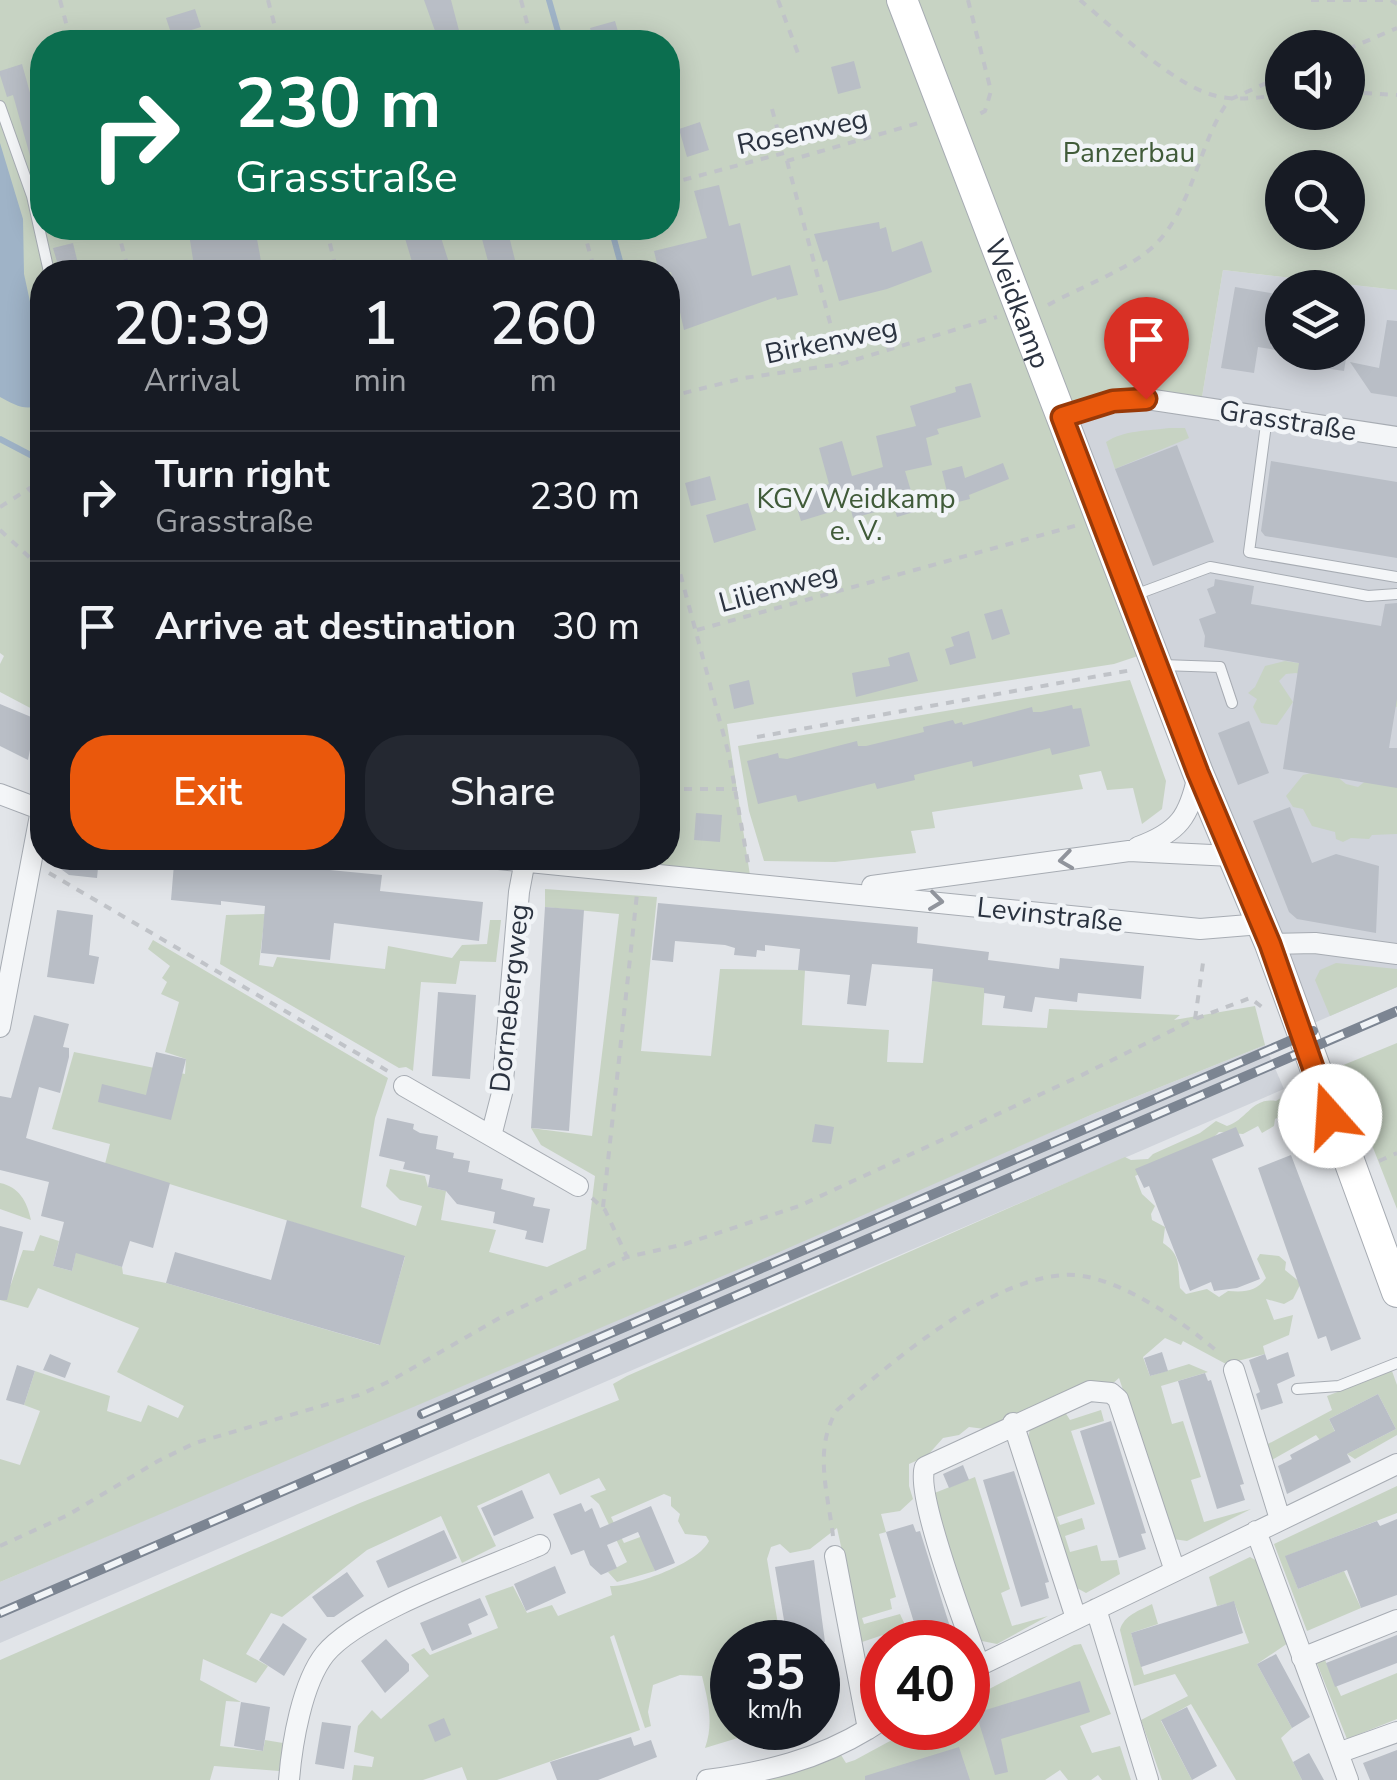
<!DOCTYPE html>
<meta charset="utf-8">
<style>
:root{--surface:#171b24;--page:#242831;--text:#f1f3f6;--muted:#9ea1a6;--line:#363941;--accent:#ea580c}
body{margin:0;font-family:"Nunito Sans",sans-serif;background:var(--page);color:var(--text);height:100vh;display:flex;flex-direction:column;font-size:38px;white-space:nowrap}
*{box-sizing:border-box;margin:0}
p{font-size:32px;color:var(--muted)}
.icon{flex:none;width:55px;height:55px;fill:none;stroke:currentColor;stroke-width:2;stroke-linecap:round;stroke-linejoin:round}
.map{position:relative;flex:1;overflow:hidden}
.details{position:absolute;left:30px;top:260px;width:650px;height:610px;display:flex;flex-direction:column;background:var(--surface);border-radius:40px;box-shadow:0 5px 25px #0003}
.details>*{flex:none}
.top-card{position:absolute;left:30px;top:30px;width:650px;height:210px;border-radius:40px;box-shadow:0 5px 25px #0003;background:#0b6e4f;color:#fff;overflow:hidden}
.tools{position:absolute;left:1265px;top:30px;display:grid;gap:20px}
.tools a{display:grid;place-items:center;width:100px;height:100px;border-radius:50%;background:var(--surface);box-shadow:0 5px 25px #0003;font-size:50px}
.speed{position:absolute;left:710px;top:1620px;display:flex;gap:20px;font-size:50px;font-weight:700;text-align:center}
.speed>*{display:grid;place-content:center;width:130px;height:130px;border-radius:50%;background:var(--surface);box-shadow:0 5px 25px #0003;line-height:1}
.speed small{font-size:25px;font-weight:400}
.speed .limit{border:15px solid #d22;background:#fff;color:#111}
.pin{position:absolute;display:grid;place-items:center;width:85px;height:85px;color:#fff;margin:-102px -42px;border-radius:50% 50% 50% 0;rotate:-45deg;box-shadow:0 0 10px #0007}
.pin .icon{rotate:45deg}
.me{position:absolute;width:110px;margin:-55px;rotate:341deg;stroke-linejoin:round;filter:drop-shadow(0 0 8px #0008)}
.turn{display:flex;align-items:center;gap:35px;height:210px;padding:0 40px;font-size:45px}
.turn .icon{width:130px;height:130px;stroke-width:2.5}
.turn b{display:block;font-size:70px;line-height:85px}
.eta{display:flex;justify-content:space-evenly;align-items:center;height:170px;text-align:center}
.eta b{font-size:60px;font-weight:600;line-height:70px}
.cta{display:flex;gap:20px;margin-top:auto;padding:20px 40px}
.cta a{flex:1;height:115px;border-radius:40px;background:var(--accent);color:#fff;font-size:40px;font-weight:600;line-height:115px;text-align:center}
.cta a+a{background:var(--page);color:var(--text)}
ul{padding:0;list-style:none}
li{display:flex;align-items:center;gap:30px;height:130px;padding:0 40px;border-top:2px solid var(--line)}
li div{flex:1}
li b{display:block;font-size:38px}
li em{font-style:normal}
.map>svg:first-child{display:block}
</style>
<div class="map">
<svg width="1397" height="1780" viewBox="0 0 1397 1780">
<rect width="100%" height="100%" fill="#e2e5e9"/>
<path fill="#d0d4db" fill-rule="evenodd" d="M1223 270 1397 290V987L1307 1026 1065 419 1109 406 1201 403ZM1282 288H1348V352H1282Z
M1265 1045 1284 1089 0 1643V1582L1093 1114Z"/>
<path fill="#c7d3c3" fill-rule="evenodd" d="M0 0H897L1150 652 1114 664 727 724 751 882 513 858H668V272H42V720L38 718 36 711 0 692V664L4 656 0 653ZM42 42H668V228H42Z
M907 0H1397V290L1223 270 1201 403 1065 412ZM1282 48H1348V112H1282ZM1282 168H1348V232H1282Z
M1169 428H1185L1189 438 1115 469 1106 442C1124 430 1148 431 1169 428Z
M1285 661 1397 678V707L1296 673 1286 674 1279 681 1293 702 1277 725 1261 723 1253 707 1257 699 1248 693 1255 687 1265 666Z
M1130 680 1166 781 1162 809 1142 824 1133 788 1107 790 1101 771 1079 775 1083 789 932 812 935 828 911 831 916 853 835 862 764 861 749 811 738 746Z
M1328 769 1346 784 1358 787 1373 775 1397 773V834L1372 835 1369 839 1351 838 1343 842 1336 839 1335 832 1312 826 1303 809 1293 807 1286 796 1303 775Z
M545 889 657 897 641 1051 711 1056 720 969 805 970 802 1025 889 1030 887 1062 923 1063 932 981 985 985 982 1025 1047 1028 1049 1009 1180 1015 1174 1020 1255 1006 1265 1045 1093 1114 777 1253 0 1582V1459L20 1465 40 1411 24 1405 35 1371 110 1396 107 1411 141 1422 148 1405 178 1418 184 1406 117 1372 139 1328 38 1288 28 1308 0 1300 11 1284 23 1250 34 1251 40 1235 59 1241 53 1266 72 1271 76 1252 122 1267 123 1274 166 1283 379 1345 405 1257 105 1164 110 1144 52 1129 74 1052 185 1074 186 1059 165 1052 179 1002 161 994 167 982 162 978 170 966 148 949 153 940 388 1078 375 1118 361 1207 416 1226 422 1206 400 1200 386 1186 390 1169 425 1176 428 1187 446 1191 441 1220 496 1230 489 1252 547 1267 586 1249 595 1176 541 1145 531 1128 592 1136 619 914 545 907Z
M265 914 259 965 273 967 277 957 385 969 388 946 452 958 462 945 487 944 490 920H501L496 962 460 961 456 984 421 982 413 1071 406 1067 399 1068 220 964 226 915Z
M1336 963 1397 969V987L1330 1016 1315 980 1320 970Z
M1397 1043V1209L1341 1066Z
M1287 1094 1292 1097 1295 1109 1275 1119 1274 1126 1262 1133 1258 1126 1243 1134 1219 1132 1209 1142 1135 1176 1142 1194 1155 1206 1151 1214 1152 1220 1165 1227 1163 1243C1183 1256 1177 1268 1180 1288L1186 1294 1207 1289 1219 1297 1228 1291C1245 1292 1256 1292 1266 1278L1257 1259 1260 1254 1279 1256 1286 1262 1285 1270 1301 1283 1293 1299 1284 1304 1266 1299 1274 1320 1293 1315 1289 1335 1263 1346 1265 1354 1226 1364 1183 1341 1181 1345 1165 1338 1143 1357 1150 1376 1189 1364 1208 1372 1161 1386 1172 1424 1183 1421 1201 1477 1191 1480 1204 1522 1251 1509 1187 1541 1173 1539 1119 1378 1111 1385 1039 1411 1030 1407 985 1429 969 1427 959 1435 943 1438 927 1456 909 1464V1486L913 1499 900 1511 881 1514 886 1532 879 1534 896 1597 890 1599 892 1609 862 1618 864 1624 900 1614 906 1627 916 1628 920 1642H910L909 1639 885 1642 883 1635 862 1642 837 1528 810 1549 790 1553 780 1544 771 1547 767 1559 781 1642H732V1728H739L741 1737 705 1748C714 1723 708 1701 702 1676L680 1675 653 1685 648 1712 651 1726 645 1728 614 1635 610 1637 640 1730 497 1780H467L462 1767 423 1780H352L354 1765 372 1767 374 1757 354 1752 358 1726 372 1710 381 1719 429 1676 411 1655 424 1648 430 1655 498 1628 485 1596 513 1586 527 1613 552 1605 558 1616 612 1595 610 1586C633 1587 699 1563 709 1541L706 1536 685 1534 678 1521 680 1514 671 1506V1497L664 1494 611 1517 624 1543 643 1536 655 1571 617 1582 608 1572 627 1562 599 1504 590 1496 606 1490 599 1478 560 1495 549 1473 477 1506 496 1546 462 1563 441 1516 367 1550 282 1617 271 1613 246 1654 268 1666 256 1683 203 1659 200 1680 241 1702 226 1701 220 1746 263 1751 265 1740 283 1743 279 1771 214 1766 210 1780H0V1660L360 1503 619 1400 613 1384 627 1376 1125 1157 1131 1160 1148 1159 1153 1154 1200 1133 1216 1121 1227 1126C1247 1120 1252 1097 1276 1101Z
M0 1183C19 1187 27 1201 31 1220L0 1209Z
M1392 1371 1397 1385V1435L1355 1459 1347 1454 1396 1429 1378 1394 1329 1419 1337 1436 1322 1443 1316 1435 1270 1461 1266 1445 1332 1410 1327 1396Z
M1063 1409 1070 1420 1101 1410 1104 1421 1071 1431 1095 1504 1057 1517 1060 1525 1082 1518 1085 1529 1065 1536 1070 1552 1097 1545 1101 1561 1117 1560 1120 1574 1086 1593 1075 1587 1028 1438 1030 1429Z
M975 1477 1010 1589 1001 1593 1012 1626 1048 1616 997 1644 982 1641 977 1634 932 1494Z
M1397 1486V1513L1286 1556 1298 1589 1344 1571 1361 1608 1307 1631 1274 1544Z
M1250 1557 1259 1562 1288 1643 1257 1664 1292 1728 1281 1738 1302 1780H1236L1191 1704 1161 1721 1192 1780H1162L1141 1720 1188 1696 1175 1674 1134 1686 1120 1630C1124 1615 1139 1611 1152 1604L1158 1624 1131 1633 1144 1675 1249 1643 1234 1602 1217 1606 1209 1577Z
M1081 1644 1111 1714 1080 1726 1092 1753 1120 1746 1131 1780H1102L1098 1775 1091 1780H1068L1060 1770 1045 1780H765L766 1776 829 1751 841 1755 846 1763 855 1760 914 1728H968V1700L1074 1645Z
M1325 1660 1341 1696 1397 1673V1719L1347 1739 1316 1661Z"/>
<path fill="#9fb3c7" d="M0 143 23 219 24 274 42 357V404C26 412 15 405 0 397Z"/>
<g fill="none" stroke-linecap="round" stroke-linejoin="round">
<path stroke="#9fb3c7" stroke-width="6" d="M549 0 561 42
M611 228 623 272
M0 439 42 461
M668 448 677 486"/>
</g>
<path fill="#b9bec6" d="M424 0H451L462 42H439Z
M195 9 201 27 172 36 166 18Z
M615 21 621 42H594L590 28Z
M854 61 861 88 838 94 831 67Z
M22 64 42 136V180L37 181 13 95 7 97 0 75V71Z
M700 122 709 150 687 157 679 129Z
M719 185 729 226 740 223 752 276 790 265 798 295 777 300 776 297 684 330 671 272H659L654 251 707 238 694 191Z
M879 222 880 229 886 227 892 252 922 241 932 272 887 289 839 301 827 260 823 262 814 234Z
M237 228H255L263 272H195L189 234Z
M402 228H438L450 266 429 272H415Z
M479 228H507L518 272H491Z
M73 243 80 272H60L53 248Z
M1235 287 1282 295V351L1258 347 1254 373 1221 368Z
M1387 320 1397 321V397L1371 393 1350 362 1379 368Z
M1326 352H1347L1344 371 1324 368Z
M971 383 981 417 937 429 939 434 926 438 932 465 905 471 917 511 897 517 894 507 853 518 850 506 801 521 793 495 829 484 819 448 842 441 852 476 883 467 876 436 916 426 910 406 956 392 955 387Z
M1177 445 1214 542 1153 566 1115 469Z
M1271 461 1397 482V558L1265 536 1261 531Z
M1003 463 1009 479 969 495 970 499 950 504 942 471 962 466 965 478Z
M710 476 716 500 691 506 685 483Z
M748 503 756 530 714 543 706 515Z
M1215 579 1254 586 1251 604 1381 626 1385 604 1397 603V699L1389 748H1397V788L1283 769 1299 663 1204 647 1205 636 1199 619 1216 613 1207 589 1214 586Z
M1002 609 1010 634 992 640 984 614Z
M969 631 976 658 950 665 945 649 954 646 951 637Z
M909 652 918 681 856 697 852 673 890 666 888 658Z
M749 680 754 704 734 709 729 685Z
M0 704 36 719 28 760 0 746Z
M1072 705 1073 709 1081 708 1090 746 1052 755 1050 748 973 767 972 761 914 775 915 780 877 789 875 783 798 802 796 795 758 804 747 761 778 753 779 758 787 759 857 741 858 746H866L924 732 923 727 953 720 955 724 962 722 963 725 1032 707 1033 712H1041Z
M1249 721 1269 773 1238 785 1218 733Z
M1290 807 1312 863 1336 854 1379 866 1376 933 1297 919 1289 912 1253 821Z
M696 813 722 815 720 842 694 840Z
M46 858H99L97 878 69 875Z
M226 860 382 875 380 891 483 902 479 941 334 923 330 960 261 953 265 906 221 901V905L171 900 174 864 225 869Z
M658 903 918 927 917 943 989 952 988 960 1059 969 1060 958 1144 966 1141 999 1078 993 1077 1002 1035 997 1032 1012 1003 1008 1005 996 984 993V988L932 981 933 969 872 964 866 1006 847 1004 850 975 798 970 800 949 765 945V951L757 950 756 957 734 955 735 948 725 945 675 941 673 962 652 960Z
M545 907 584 910 569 1131 531 1128Z
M57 910 93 915 89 955 99 957 94 984 47 977Z
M438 992 476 995 470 1079 432 1076Z
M34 1015 69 1024 63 1047 69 1048V1057L60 1093 39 1087 26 1138 170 1183 153 1248 130 1241 122 1267 76 1253 72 1271 53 1266 64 1222 41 1216 49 1182 0 1170V1096L11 1098Z
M156 1052 186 1059 171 1120 98 1102 102 1084 146 1095Z
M387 1118 414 1124 413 1129 420 1133 438 1136 436 1149 454 1153 453 1158 470 1161 468 1172 503 1179 501 1189 535 1198 533 1206 550 1209 543 1243 525 1239 527 1231 493 1223 495 1212 457 1204 446 1191 428 1187 430 1175 403 1169 405 1162 379 1156Z
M815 1124 834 1127 831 1144 812 1142Z
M1236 1127 1244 1146 1212 1159 1260 1279 1237 1288 1214 1291 1211 1282 1190 1291 1149 1186 1144 1188 1135 1169Z
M1291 1155 1361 1339 1331 1351 1326 1336 1318 1339 1258 1168Z
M287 1220 405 1256 380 1345 166 1283 175 1252 271 1280Z
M0 1226 23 1232 7 1300H0Z
M1162 1352 1168 1371 1150 1376 1144 1358Z
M1288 1352 1295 1376 1277 1384 1283 1403 1261 1410 1256 1394 1260 1392 1249 1360 1265 1354 1267 1360Z
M50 1354 71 1363 65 1378 43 1370Z
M17 1365 35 1371 24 1405 6 1400Z
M1205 1373 1208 1381 1211 1380 1244 1484 1240 1485 1245 1500 1217 1509 1178 1381Z
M1378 1394 1396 1429 1347 1454 1351 1462 1287 1494 1278 1466 1292 1459 1290 1455 1335 1431 1329 1419Z
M1111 1421 1146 1533 1141 1534 1146 1549 1119 1558 1080 1431Z
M963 1465 969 1480 949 1488 943 1474Z
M1014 1471 1049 1582 1045 1583 1049 1598 1021 1607 983 1480Z
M522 1490 534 1518 494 1536 481 1508Z
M581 1503 585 1512 592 1508 600 1528 651 1506 675 1563 655 1571 638 1532 607 1545 617 1568 601 1575 590 1565 584 1550 571 1555 553 1514Z
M1397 1519V1595L1361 1608 1347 1570 1298 1589 1285 1556 1377 1521 1380 1526Z
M913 1524 916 1532 920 1531 945 1611 952 1633 947 1634 950 1642H920L886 1532Z
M444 1530 457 1558 388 1588 376 1561Z
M814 1560 825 1642H785L782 1627 785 1626 775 1567Z
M555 1566 566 1593 526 1611 514 1584Z
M347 1572 364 1596 334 1617H327L312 1597Z
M480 1598 488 1615 468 1624 472 1634 432 1651 420 1623Z
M1234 1601 1243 1633 1141 1667 1131 1633Z
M283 1623 307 1639 284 1676 259 1660Z
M1397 1635V1663L1335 1687 1326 1663Z
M386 1639 409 1664V1671L385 1693 361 1661Z
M1276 1654 1310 1717 1292 1728 1257 1664Z
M1080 1681 1090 1712 1001 1739 1008 1772 995 1775 976 1713Z
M241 1702 270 1707 263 1751 234 1746Z
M1187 1707 1217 1766 1192 1780 1161 1720Z
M444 1718 451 1735 435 1742 428 1725Z
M322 1722 351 1726 344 1769 315 1764Z
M631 1737 634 1746 651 1740 657 1757 598 1780H557L550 1762Z
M959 1747 970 1780H865V1776Z
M1397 1750V1780H1370L1363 1763Z
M1309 1753 1324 1780H1302L1293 1762Z"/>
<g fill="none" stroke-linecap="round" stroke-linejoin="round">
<defs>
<path id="lane" d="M0 106 32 196 49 272
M1267 417 1249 552 1397 577
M1132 596 1210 567 1368 596 1397 594
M1162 665 1220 667 1232 703
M1297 1389 1339 1386 1397 1363"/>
<path id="street" d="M1062 417 1113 401 1147 399 1397 437
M0 794 42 810
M1138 847C1179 832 1189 817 1198 775
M489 858 1200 929 1261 924
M872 886 1129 851 1232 856
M1270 944 1315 943 1397 954
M0 1027 41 810
M404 1086 578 1186
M491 1136 502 1093 519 892 525 860
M1234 1370 1280 1519
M1013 1423 1076 1618
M1256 1531 1348 1780
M835 1556 868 1729 882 1720
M1096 1609 1148 1780
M1302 1658 1397 1620
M979 1665C967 1630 914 1493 925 1467L1090 1391 1111 1393 1118 1399 1175 1571
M968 1671 1397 1464
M1338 1753 1397 1732
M289 1780C292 1743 302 1683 325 1654 360 1611 485 1569 540 1545
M707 1780C766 1772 817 1760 868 1729"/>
<g id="secondary">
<path id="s1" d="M902 0 1198 773 1270 944 1397 1292"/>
</g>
</defs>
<use href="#lane" stroke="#a7acb3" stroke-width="12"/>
<use href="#street" stroke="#a7acb3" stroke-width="22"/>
<use href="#secondary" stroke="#a7acb3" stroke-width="32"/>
<path stroke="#c0c3c8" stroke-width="4" stroke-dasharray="8 8" stroke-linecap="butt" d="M60 0 71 42
M268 0 279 42
M521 0 532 42
M778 0 799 56
M968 0 991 91 985 111 976 116
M1080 0C1112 27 1174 85 1213 95 1235 102 1259 97 1282 95
M1311 0H1391L1397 4
M1348 49 1397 28
M1348 92 1397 95
M772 109 784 153
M787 161 841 364
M668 184 784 153 787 161 922 122
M117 228 129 272
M326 228 337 272
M583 228 595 272
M1048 305C1080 287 1131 269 1156 244 1192 207 1199 146 1225 106L1231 99 1282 76
M668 397 744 378 841 364 997 317
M0 507 30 488 42 523
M668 528 729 755 748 863
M0 530 42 569
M697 630 1078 525
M757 737 1132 670
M668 789H737
M49 873 391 1073
M1195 1019 1204 956
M1379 1161 1397 1153
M592 1198 605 1210 627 1257
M603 1207 637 894
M833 1536C828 1493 813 1449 837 1410 893 1360 988 1280 1064 1275 1112 1271 1185 1323 1219 1353
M0 1546 68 1515 158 1461 195 1443 359 1395 390 1381 503 1316 627 1257 685 1244 799 1206 1080 1076 1195 1019 1250 998 1266 1010"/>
<use href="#lane" stroke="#f4f6f8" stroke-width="10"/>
<use href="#street" stroke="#f4f6f8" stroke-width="20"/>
<use href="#secondary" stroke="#fff" stroke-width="30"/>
<defs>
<path id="rail" d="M422 1414 1313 1031
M0 1613 1397 1011"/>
</defs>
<use href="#rail" stroke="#7c8592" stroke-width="10"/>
<use href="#rail" stroke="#f1f4f7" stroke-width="6" stroke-dasharray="19" stroke-linecap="butt"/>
</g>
<defs><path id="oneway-chevron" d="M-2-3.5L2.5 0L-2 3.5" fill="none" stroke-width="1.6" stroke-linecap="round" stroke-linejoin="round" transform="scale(2.5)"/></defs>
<g stroke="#90949c">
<use href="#oneway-chevron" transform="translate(1066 860) rotate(172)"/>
<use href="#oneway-chevron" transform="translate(936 901) rotate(7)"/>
</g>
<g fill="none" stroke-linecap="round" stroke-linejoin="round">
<defs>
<path id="route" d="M1146 399 1113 401 1062 417 1198 773 1270 944 1330 1116"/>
</defs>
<use href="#route" stroke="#983908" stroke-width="25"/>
<use href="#route" stroke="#ea580c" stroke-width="18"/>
</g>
<g text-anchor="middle" stroke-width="9" stroke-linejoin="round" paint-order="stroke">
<g font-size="28" fill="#2b3340" stroke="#f1f4f7">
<text transform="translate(802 131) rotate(-12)" y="10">Rosenweg</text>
<text dy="10" stroke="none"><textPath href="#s1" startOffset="325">Weidkamp</textPath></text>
<text transform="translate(831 340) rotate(-12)" y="10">Birkenweg</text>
<text transform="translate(1288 420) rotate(9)" y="10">Grasstraße</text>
<text transform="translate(778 587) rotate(-15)" y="10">Lilienweg</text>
<text transform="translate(1050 914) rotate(6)" y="10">Levinstraße</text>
<text transform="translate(509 998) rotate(-84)" y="10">Dornebergweg</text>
</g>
<g font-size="28" fill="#405b39" stroke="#f1f4f7">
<text x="1129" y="162">Panzerbau</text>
<text x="856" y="508">KGV Weidkamp<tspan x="856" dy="32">e. V.</tspan></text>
</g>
</g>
</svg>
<div class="tools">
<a><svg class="icon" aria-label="sound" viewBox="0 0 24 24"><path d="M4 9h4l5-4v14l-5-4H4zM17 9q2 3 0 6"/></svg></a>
<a><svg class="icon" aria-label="search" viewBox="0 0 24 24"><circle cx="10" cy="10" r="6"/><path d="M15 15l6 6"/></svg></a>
<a><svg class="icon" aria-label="layers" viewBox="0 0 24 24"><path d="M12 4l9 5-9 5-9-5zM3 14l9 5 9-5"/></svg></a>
</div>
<div class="speed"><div>35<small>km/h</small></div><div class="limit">40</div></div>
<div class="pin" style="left:1146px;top:399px;background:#d93025"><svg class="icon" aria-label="arrive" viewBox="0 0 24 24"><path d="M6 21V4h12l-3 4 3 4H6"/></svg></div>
<svg class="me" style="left:1330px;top:1116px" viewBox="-20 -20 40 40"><circle r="19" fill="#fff"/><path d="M0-13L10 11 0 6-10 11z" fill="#ea580c"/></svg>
<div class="top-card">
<div class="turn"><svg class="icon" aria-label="right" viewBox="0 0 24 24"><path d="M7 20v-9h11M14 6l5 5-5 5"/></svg><div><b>230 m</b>Grasstraße</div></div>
</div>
<section class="details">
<div class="eta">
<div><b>20:39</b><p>Arrival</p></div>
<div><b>1</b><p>min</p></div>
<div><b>260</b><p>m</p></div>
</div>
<ul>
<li><svg class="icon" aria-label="right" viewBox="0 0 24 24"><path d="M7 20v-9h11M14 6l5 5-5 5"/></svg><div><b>Turn right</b><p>Grasstraße</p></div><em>230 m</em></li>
<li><svg class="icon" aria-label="arrive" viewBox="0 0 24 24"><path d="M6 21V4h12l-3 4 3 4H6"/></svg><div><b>Arrive at destination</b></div><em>30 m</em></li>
</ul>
<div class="cta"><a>Exit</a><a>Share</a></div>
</section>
</div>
